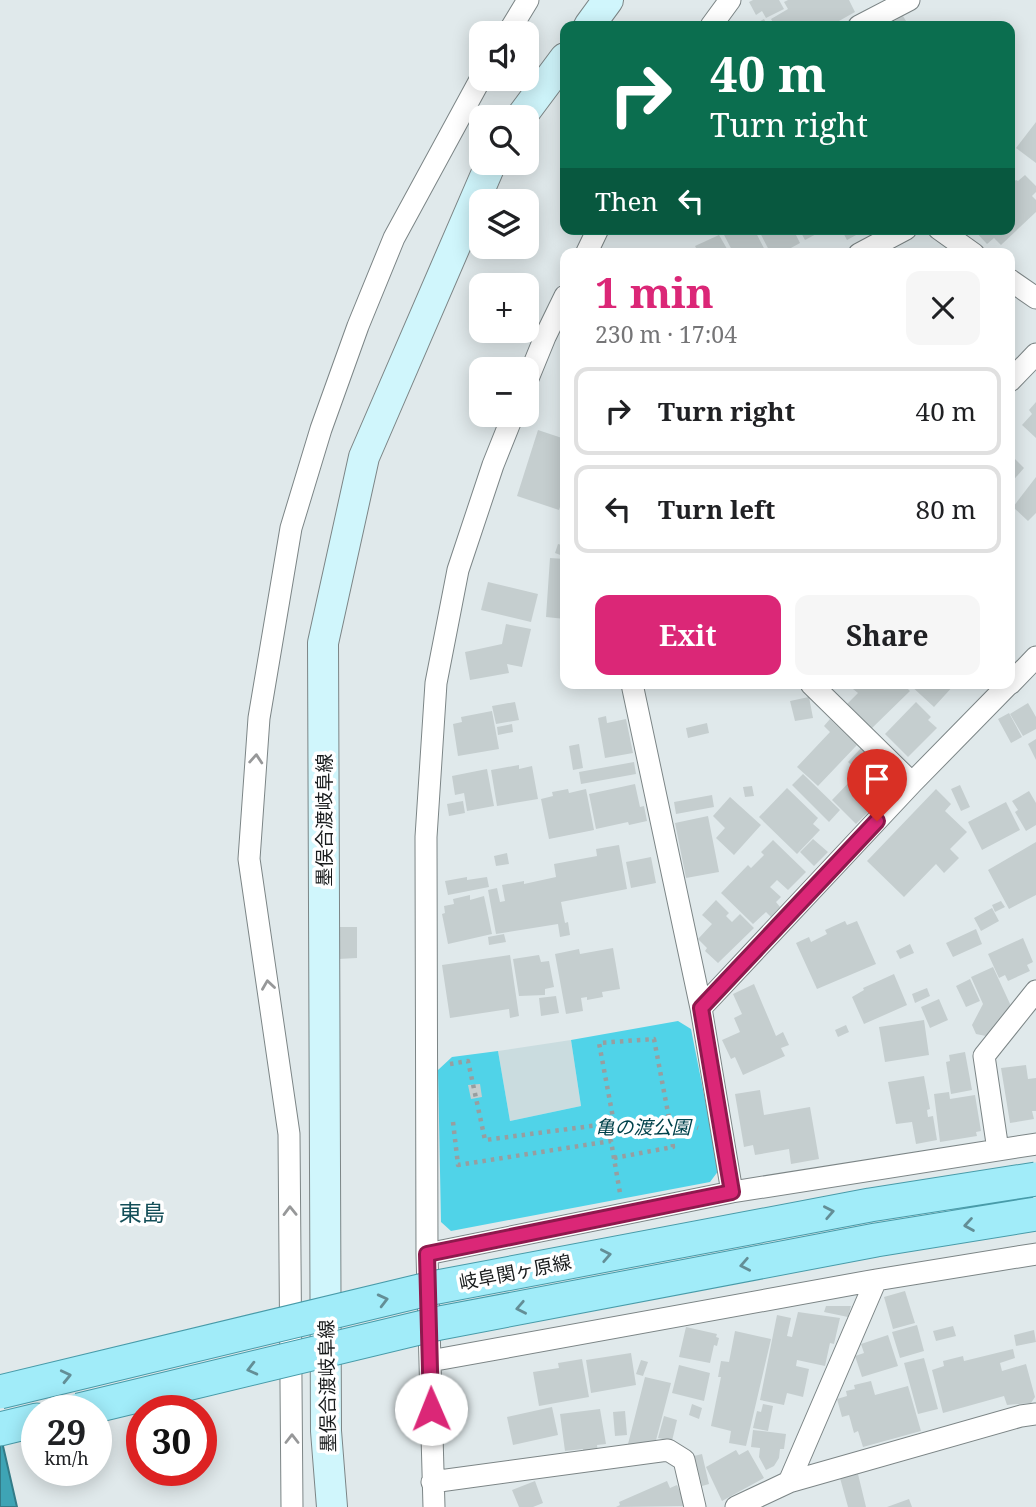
<!DOCTYPE html>
<meta charset="utf-8">
<style>
:root{--surface:#fff;--page:#f6f6f6;--text:#202124;--muted:#757577;--line:#e0e0e0;--accent:#db2777}
body{margin:0;font-family:"Noto Serif","Noto Sans JP",serif;background:var(--page);color:var(--text);height:100vh;display:flex;flex-direction:column;font-size:26px;white-space:nowrap}
*{box-sizing:border-box;margin:0}
p{font-size:23px;color:var(--muted)}
.icon{flex:none;width:38px;height:38px;fill:none;stroke:currentColor;stroke-width:2;stroke-linecap:round;stroke-linejoin:round}
.map{position:relative;flex:1;overflow:hidden}
.side{position:absolute;left:560px;top:248px;width:455px;height:441px;display:flex;flex-direction:column;background:var(--surface);border-radius:14px;box-shadow:0 4px 18px #0003}
.side>*{flex:none}
.banner{position:absolute;left:560px;top:21px;width:455px;height:214px;border-radius:14px;box-shadow:0 4px 18px #0003;background:#0b6e4f;color:#fff;overflow:hidden}
.buttons{position:absolute;left:469px;top:21px;display:grid;gap:14px}
.buttons a{display:grid;place-items:center;width:70px;height:70px;border-radius:14px;background:var(--surface);box-shadow:0 4px 18px #0003;font-size:35px}
.speed{position:absolute;left:21px;top:1395px;display:flex;gap:14px;font-size:35px;font-weight:700;text-align:center}
.speed>*{display:grid;place-content:center;width:91px;height:91px;border-radius:50%;background:var(--surface);box-shadow:0 4px 18px #0003;line-height:1}
.speed small{font-size:18px;font-weight:400}
.speed .limit{border:10px solid #d22;background:#fff;color:#111}
.pin{position:absolute;display:grid;place-items:center;width:60px;height:60px;color:#fff;margin:-72px -30px;border-radius:50% 50% 50% 0;rotate:-45deg;box-shadow:0 0 7px #0007}
.pin .icon{rotate:45deg}
.me{position:absolute;width:77px;margin:-38px;rotate:359deg;stroke-linejoin:round;filter:drop-shadow(0 0 5px #0008)}
.turn{display:flex;align-items:center;gap:24px;height:147px;padding:0 35px;font-size:32px}
.turn .icon{width:91px;height:91px;stroke-width:2.5}
.turn b{display:block;font-size:49px;line-height:60px}
.then{display:flex;align-items:center;height:66px;padding:0 35px;background:#0003;gap:14px;font-size:26px}
.round{display:grid;place-items:center;flex:none;width:74px;height:74px;border-radius:14px;background:var(--page)}
.overview{display:flex;align-items:center;justify-content:space-between;height:119px;padding:0 35px}
h1{font-size:42px;font-weight:700;line-height:52px;color:var(--accent)}
.button{display:flex;gap:14px;margin-top:auto;padding:14px 35px}
.button a{flex:1;height:80px;border-radius:14px;background:var(--accent);color:#fff;font-size:28px;font-weight:700;line-height:80px;text-align:center}
.button a+a{background:var(--page);color:var(--text)}
ul{padding:0;list-style:none}
li{display:flex;align-items:center;gap:21px;height:88px;margin:0 14px 10px;padding:0 21px;border:4px solid var(--line);border-radius:14px}
li div{flex:1}
li b{display:block;font-size:26px}
li em{font-style:normal}
.map>svg:first-child{display:block}
</style>
<div class="map">
<svg width="1036" height="1507" viewBox="0 0 1036 1507">
<rect width="100%" height="100%" fill="#e0e9eb"/>
<path fill="#cadcdf" d="M571 1040 581 1106 510 1121 498 1051Z"/>
<path fill="#50d3e8" d="M678 1021 691 1029 719 1170 710 1182 451 1231 441 1222 438 1070 452 1057 498 1051 510 1121 581 1106 571 1040Z"/>
<path fill="#3ea4b5" stroke="#337b87" stroke-width="2" d="M0 1433 17 1507H0Z"/>
<path fill="#c5cecf" d="M753 0H779L784 9 766 18 762 11 756 15 749 2Z
M788 0H849L855 12 830 26H775L771 19 788 9 784 2Z
M903 16 909 26H885Z
M764 19 768 26H751Z
M1036 122V163L1016 148Z
M1025 175 1036 186V192L1032 196 1036 200V212L1001 245 994 238 987 244 973 229H1010V182L1011 184 1016 180 1018 181Z
M730 229H754L767 254H734L723 233Z
M758 229H793L800 243 780 254H771Z
M799 229H818L820 232 805 240Z
M841 229H867L847 240Z
M719 235 730 254H699L695 246Z
M1036 402V438L1022 425 1032 414 1029 410Z
M538 430 565 439V492L559 510 517 496Z
M1010 454 1024 468 1010 484Z
M1036 477V513L1028 521 1013 507Z
M558 544 565 546 563 556 555 553Z
M550 558 565 559V619L546 617Z
M488 582 538 594 531 622 481 610Z
M506 624 531 629 522 667 507 664 509 673 470 680 465 652 502 644Z
M858 684H903L910 691 870 730 845 706 858 693 853 689Z
M909 684H955L934 707Z
M809 697 813 718 795 721 790 701Z
M515 702 519 720 496 724 492 706Z
M916 702 931 717 928 720 937 728 908 757 885 734Z
M1028 703 1036 717V729L1023 736 1010 714Z
M492 711 499 749 458 756 453 724 462 722 461 717Z
M1009 713 1022 737 1011 743 998 719Z
M606 716 607 723 626 719 633 753 605 758 598 718Z
M830 719 857 745 818 786 797 767 830 732 824 726Z
M707 723 709 733 688 738 686 728Z
M512 724 513 732 498 735 497 727Z
M1036 739V760L1028 744Z
M579 744 583 768 573 770 569 746Z
M861 748 873 758 870 761 884 773 881 776 893 787 856 824 832 800 859 772 848 762Z
M634 762 636 774 581 784 579 772Z
M519 765V769L532 766 538 799 497 806 491 770Z
M487 769 494 806 467 811 464 793 455 795 452 776Z
M803 774 840 810 829 822 792 785Z
M635 784 640 807 644 806 647 821 629 825 628 822 596 829 589 794Z
M960 785 970 807 961 811 951 789Z
M752 786 754 796 745 797 743 787Z
M787 788 818 818 813 824 820 830 797 854 759 817Z
M568 789 569 793 586 789 594 830 549 839 541 799 553 796 552 792Z
M936 789 951 804 945 811 967 832 950 849 959 858 944 873 936 864 904 897 867 861Z
M1029 791 1036 803V825L1026 831 1015 812 1018 810 1012 801Z
M712 795 714 807 676 814 674 802Z
M730 797 761 825 734 855 716 838 725 828 713 816Z
M463 801 465 813 449 816 447 804Z
M1006 802 1020 830 982 850 968 822Z
M708 816 719 872 686 878 675 823Z
M813 839 828 852 814 866 800 852Z
M773 840 806 872 788 890 777 880 770 887 781 897 776 902 780 907 771 917 766 912 753 924 721 893 748 865 751 868 764 855 761 852Z
M1036 842V895L1009 909 988 870Z
M619 845 627 889 561 902 565 923 568 922 570 935 560 937 558 924 496 934 488 890 497 888 500 902 505 901 502 885 524 881V884L556 877 554 864 597 856 596 849Z
M507 853 509 864 496 866 494 856Z
M651 857 656 883 631 888 626 862Z
M467 877V880L487 877 489 887 448 895 445 881Z
M470 895V900L484 896 492 934 448 944 442 914 445 913 444 906 454 904 453 899Z
M716 900 729 913 726 916 732 922 740 914 754 928 718 963 705 951 707 948 698 939 712 924 702 915Z
M1001 901 1005 907 995 912 992 905Z
M992 908 999 921 981 931 974 918Z
M845 921 847 925 857 921 876 964 817 989 796 943 809 937 811 942 827 934 825 930Z
M338 927H357V958L338 959Z
M976 929 982 944 953 957 946 943Z
M504 934 506 942 489 945 488 937Z
M1023 938 1033 962 1027 965 1030 971 1008 981 1005 975 999 978 988 954Z
M910 944 914 953 900 959 896 951Z
M613 948 620 989 602 992 603 997 587 1000V997L581 998 583 1011 566 1014 555 954 579 949 580 954Z
M510 955 519 1016 510 1018 509 1009 450 1018 442 965Z
M539 955 541 962 549 961 554 987 545 989V995L519 996 513 959Z
M993 967 1011 1006 986 1036 976 1034 972 1025 983 1004 971 977Z
M894 974 907 1005 864 1024 852 997 864 990 863 988Z
M970 979 980 1001 966 1007 956 986Z
M754 984 776 1036 783 1032 789 1045 781 1048 785 1056 743 1075 735 1057 731 1059 722 1040 740 1032 734 1018 742 1014 733 994Z
M927 988 930 996 915 1003 912 994Z
M556 996 559 1013 541 1016 539 998Z
M939 999 948 1020 930 1028 921 1007Z
M924 1020 929 1055 885 1062 879 1027Z
M846 1025 849 1032 838 1037 835 1030Z
M965 1052 972 1090 951 1094 946 1062 950 1061 949 1055Z
M1026 1065 1028 1079 1036 1078V1111H1032L1034 1119 1010 1123 1001 1068Z
M924 1076 930 1109 927 1110 928 1117 933 1116 937 1140 916 1144 912 1122 896 1124 888 1082Z
M480 1084 482 1097 471 1099 468 1085Z
M760 1090 764 1115 810 1107 819 1159 791 1164 789 1149 755 1155 753 1145 744 1147 735 1094Z
M949 1092 950 1099 975 1095 981 1131 976 1132 977 1136 940 1142 934 1094Z
M905 1291 915 1323 893 1329 884 1297Z
M826 1306H851L848 1317 824 1312Z
M798 1312 840 1318 834 1344 830 1343 825 1366 797 1360 796 1366 809 1369 803 1397 787 1393 784 1405 760 1400 777 1315 791 1318 787 1336 792 1337Z
M917 1325 924 1351 900 1358 892 1332Z
M953 1326 956 1336 936 1341 933 1331Z
M686 1327 717 1334 716 1337 719 1338 717 1346 714 1345 710 1363 679 1357Z
M1034 1330 1036 1342 1016 1346 1014 1335Z
M735 1331 771 1339 746 1446 729 1443 731 1431 711 1426 721 1377H718L721 1361 729 1362Z
M888 1335 898 1366 862 1377 855 1356 864 1353 861 1344Z
M1013 1349 1015 1358 1000 1363 1002 1371 1026 1364 1035 1397 1031 1403 1007 1405 1004 1396 943 1413 932 1370 944 1366 943 1361 963 1356 964 1361Z
M631 1353 636 1385 591 1393 586 1360Z
M924 1358 938 1409 918 1414 904 1363Z
M582 1359 589 1397 539 1406 533 1372 559 1368 558 1363Z
M641 1360 648 1362 643 1376 636 1374Z
M679 1365 710 1373 704 1401 672 1393Z
M645 1377 671 1383 655 1444 627 1448Z
M871 1381 875 1395 908 1386 921 1431 863 1447 858 1431 854 1433 849 1415 842 1417 837 1399 847 1396 846 1391 855 1389 854 1385Z
M692 1404 702 1408 699 1419 689 1415Z
M763 1404 773 1406 768 1431 753 1428 757 1411 761 1412Z
M552 1407 558 1435 513 1445 507 1417Z
M600 1409 606 1444 597 1445 598 1452 584 1454 583 1449 565 1451 560 1414Z
M625 1411 627 1435 615 1436 613 1412Z
M664 1416 677 1420 672 1441 658 1438Z
M753 1430 786 1434 784 1449H780L779 1458 774 1466 766 1470 759 1457 760 1448 751 1447Z
M736 1450 739 1455 748 1450 764 1478 722 1501 706 1467Z
M702 1454 709 1484 702 1486 694 1456Z
M858 1474 866 1507H848L840 1478Z
M535 1481 543 1503 533 1507H519L512 1490Z
M667 1481 670 1488 677 1485 686 1506 616 1507 620 1505 619 1502Z
M909 1499 912 1507H887Z"/>
<g fill="none" stroke-linecap="round" stroke-linejoin="round">
<defs>
<path id="minor" d="M711 26 730 0
M859 26 909 0
M508 33 528 0
M939 229 974 254
M586 254 598 229
M859 254 906 229
M1010 280 1036 298
M527 381 545 337 565 296
M1010 381 1036 354
M632 684 701 1008 732 1192
M811 684 912 783
M1010 684 1036 657
M701 1008 912 783 1009 684
M998 1150 984 1056 1036 991
M427 1254 732 1192 1036 1144
M430 1361 876 1280 1036 1254
M432 1482 668 1450 684 1460 695 1507
M789 1482 876 1280
M292 1507 289 1134 249 859 259 718 291 528 321 429 358 326 394 238 481 78
M434 1507 427 1254 426 837 436 683 458 570 493 465 513 415
M736 1507 789 1482 1021 1416 1036 1414"/>
<path id="secondary" d="M589 26 608 0
M521 117 565 58
M332 1507 326 1431 323 643 364 457 491 163"/>
<path id="primary" d="M0 1429 37 1420"/>
</defs>
<use href="#minor" stroke="#7c8586" stroke-width="23"/>
<use href="#secondary" stroke="#7c8586" stroke-width="32"/>
<use href="#primary" stroke="#489ba9" stroke-width="35"/>
<path stroke="#979ea0" stroke-width="4.5" stroke-dasharray="3.5 5" stroke-linecap="butt" d="M450 1064 468 1061 485 1140 614 1123 599 1043 654 1039 669 1118 698 1128
M453 1122 458 1165 611 1141 620 1193
M614 1158 673 1147 669 1118"/>
<use href="#minor" stroke="#fff" stroke-width="21"/>
<use href="#secondary" stroke="#d0f6fc" stroke-width="30"/>
<use href="#primary" stroke="#a1ecf9" stroke-width="33"/>
<defs>
<path id="primary-bridge" d="M0 1392 432 1288 870 1205 1036 1179
M79 1410 440 1323 876 1240 1036 1214"/>
</defs>
<use href="#primary-bridge" stroke="#489ba9" stroke-width="35" stroke-linecap="butt"/>
<use href="#primary-bridge" stroke="#a1ecf9" stroke-width="33"/>
</g>
<defs><path id="oneway-chevron" d="M-2-3.5L2.5 0L-2 3.5" fill="none" stroke-width="1.6" stroke-linecap="round" stroke-linejoin="round" transform="scale(1.75)"/></defs>
<g stroke="#979899">
<use href="#oneway-chevron" transform="translate(256 759) rotate(-86)"/>
<use href="#oneway-chevron" transform="translate(268 985) rotate(-98)"/>
<use href="#oneway-chevron" transform="translate(290 1211) rotate(-91)"/>
<use href="#oneway-chevron" transform="translate(292 1439) rotate(-90)"/>
</g>
<g stroke="#638e96">
<use href="#oneway-chevron" transform="translate(829 1212) rotate(-11)"/>
<use href="#oneway-chevron" transform="translate(969 1225) rotate(171)"/>
<use href="#oneway-chevron" transform="translate(606 1255) rotate(-11)"/>
<use href="#oneway-chevron" transform="translate(745 1265) rotate(169)"/>
<use href="#oneway-chevron" transform="translate(383 1300) rotate(-14)"/>
<use href="#oneway-chevron" transform="translate(521 1308) rotate(169)"/>
<use href="#oneway-chevron" transform="translate(252 1369) rotate(166)"/>
<use href="#oneway-chevron" transform="translate(66 1376) rotate(-13)"/>
</g>
<g fill="none" stroke-linecap="round" stroke-linejoin="round">
<defs>
<path id="route" d="M431 1409 427 1254 732 1192 701 1008 877 821"/>
</defs>
<use href="#route" stroke="#8e194d" stroke-width="18"/>
<use href="#route" stroke="#db2777" stroke-width="12"/>
</g>
<g text-anchor="middle" stroke-width="7" stroke-linejoin="round" paint-order="stroke">
<g font-size="19" fill="#181b1c" stroke="#fff">
<text transform="translate(324 820) rotate(-90)" y="7">墨俣合渡岐阜線</text>
<text transform="translate(515 1272) rotate(-11)" y="7">岐阜関ヶ原線</text>
<text transform="translate(327 1386) rotate(-91)" y="7">墨俣合渡岐阜線</text>
</g>
<g font-size="19" font-style="italic" fill="#00424b" stroke="#fff">
<text x="643" y="1134">亀の渡公園</text>
</g>
<g font-size="23" fill="#134e58" stroke="#fff">
<text x="142" y="1221">東島</text>
</g>
</g>
</svg>
<div class="buttons">
<a><svg class="icon" aria-label="sound" viewBox="0 0 24 24"><path d="M4 9h4l5-4v14l-5-4H4zM17 9q2 3 0 6"/></svg></a>
<a><svg class="icon" aria-label="search" viewBox="0 0 24 24"><circle cx="10" cy="10" r="6"/><path d="M15 15l6 6"/></svg></a>
<a><svg class="icon" aria-label="layers" viewBox="0 0 24 24"><path d="M12 4l9 5-9 5-9-5zM3 14l9 5 9-5"/></svg></a>
<a>+</a>
<a>−</a>
</div>
<div class="speed"><div>29<small>km/h</small></div><div class="limit">30</div></div>
<div class="pin" style="left:877px;top:821px;background:#d93025"><svg class="icon" aria-label="arrive" viewBox="0 0 24 24"><path d="M6 21V4h12l-3 4 3 4H6"/></svg></div>
<svg class="me" style="left:431px;top:1409px" viewBox="-20 -20 40 40"><circle r="19" fill="#fff"/><path d="M0-13L10 11 0 6-10 11z" fill="#db2777"/></svg>
<div class="banner">
<div class="turn"><svg class="icon" aria-label="right" viewBox="0 0 24 24"><path d="M7 20v-9h11M14 6l5 5-5 5"/></svg><div><b>40 m</b>Turn right</div></div>
<div class="then">Then<svg class="icon" aria-label="left" viewBox="0 0 24 24"><path d="M17 20v-9H6M10 6l-5 5 5 5"/></svg></div>
</div>
<section class="side">
<div class="overview"><div><h1>1 min</h1><p>230 m · 17:04</p></div><a class="round"><svg class="icon" aria-label="close" viewBox="0 0 24 24"><path d="M6 6l12 12M18 6L6 18"/></svg></a></div>
<ul>
<li><svg class="icon" aria-label="right" viewBox="0 0 24 24"><path d="M7 20v-9h11M14 6l5 5-5 5"/></svg><div><b>Turn right</b></div><em>40 m</em></li>
<li><svg class="icon" aria-label="left" viewBox="0 0 24 24"><path d="M17 20v-9H6M10 6l-5 5 5 5"/></svg><div><b>Turn left</b></div><em>80 m</em></li>
</ul>
<div class="button"><a>Exit</a><a>Share</a></div>
</section>
</div>
